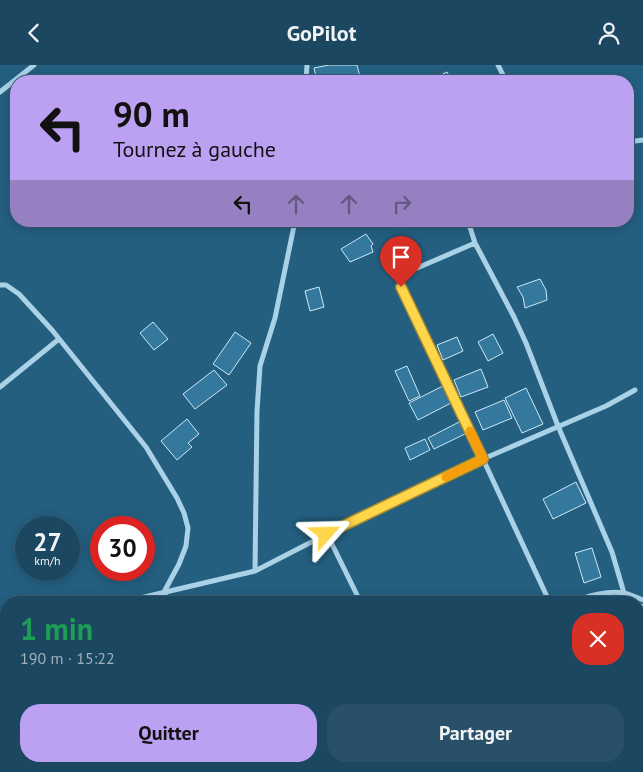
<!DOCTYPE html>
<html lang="fr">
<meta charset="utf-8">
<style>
:root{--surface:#1b4760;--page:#285169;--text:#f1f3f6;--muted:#a0b2bd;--line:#395f75;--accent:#bca0f2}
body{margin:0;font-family:"PT Sans",sans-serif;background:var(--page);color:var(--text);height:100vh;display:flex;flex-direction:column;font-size:19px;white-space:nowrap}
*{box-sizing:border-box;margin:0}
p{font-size:16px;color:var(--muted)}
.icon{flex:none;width:28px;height:28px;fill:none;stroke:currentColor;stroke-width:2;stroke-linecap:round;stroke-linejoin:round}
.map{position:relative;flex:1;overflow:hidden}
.side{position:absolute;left:0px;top:531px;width:644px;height:176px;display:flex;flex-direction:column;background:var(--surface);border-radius:20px 20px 0 0;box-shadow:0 2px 12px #0003,0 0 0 1px var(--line)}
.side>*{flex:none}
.top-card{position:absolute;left:10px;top:10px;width:624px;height:152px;border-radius:20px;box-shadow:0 2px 12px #0003,0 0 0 1px var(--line);background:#bca0f2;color:#111;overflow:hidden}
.speed{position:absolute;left:15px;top:451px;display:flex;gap:10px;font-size:25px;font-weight:700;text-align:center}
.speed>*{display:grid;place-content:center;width:65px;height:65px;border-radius:50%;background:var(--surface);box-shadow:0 2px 12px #0003,0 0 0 1px var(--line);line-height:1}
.speed small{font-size:12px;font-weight:400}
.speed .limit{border:8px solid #d22;background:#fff;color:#111}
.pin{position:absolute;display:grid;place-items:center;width:42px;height:42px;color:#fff;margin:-51px -21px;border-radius:50% 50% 50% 0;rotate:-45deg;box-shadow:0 0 5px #0007}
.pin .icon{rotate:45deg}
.me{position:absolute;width:55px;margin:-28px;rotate:65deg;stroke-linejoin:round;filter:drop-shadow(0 0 4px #0008)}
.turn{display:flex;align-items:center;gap:18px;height:105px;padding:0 20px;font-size:22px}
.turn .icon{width:65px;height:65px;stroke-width:2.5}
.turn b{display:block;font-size:35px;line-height:42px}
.lanes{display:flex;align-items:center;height:48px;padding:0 20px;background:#0003;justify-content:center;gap:25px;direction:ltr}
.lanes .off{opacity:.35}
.round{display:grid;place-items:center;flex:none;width:52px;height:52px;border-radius:20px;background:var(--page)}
.headline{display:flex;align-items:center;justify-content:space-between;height:85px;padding:0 20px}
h1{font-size:30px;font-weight:800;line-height:38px;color:#1e9e55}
.primary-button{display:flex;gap:10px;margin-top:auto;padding:10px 20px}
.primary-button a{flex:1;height:58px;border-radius:20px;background:var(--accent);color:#111;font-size:20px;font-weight:800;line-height:58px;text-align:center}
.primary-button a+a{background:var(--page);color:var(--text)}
header{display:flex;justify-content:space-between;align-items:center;height:65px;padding:0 20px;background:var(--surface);font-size:22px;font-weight:800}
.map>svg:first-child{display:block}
</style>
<header><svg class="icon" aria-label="back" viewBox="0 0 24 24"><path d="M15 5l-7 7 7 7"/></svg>GoPilot<svg class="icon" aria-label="person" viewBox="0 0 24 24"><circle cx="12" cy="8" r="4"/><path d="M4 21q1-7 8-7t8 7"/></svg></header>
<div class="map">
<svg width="643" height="707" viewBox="0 0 643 707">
<rect width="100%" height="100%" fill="#245f80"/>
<path fill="#34789d" stroke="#cee8f5" d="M329 0H357L360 12 353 14V16H317L314 3Z
M447 7 452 16H428Z
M366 169 373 179 371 181 373 187 350 197 341 184Z
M540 214 546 225 547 235 525 243 523 232 517 222Z
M319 222 324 242 310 246 305 226Z
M153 257 168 274 154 285 140 268Z
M235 267 251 278 229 310 213 299Z
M493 269 503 288 488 296 478 277Z
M457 272 463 286 443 295 437 280Z
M407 301 420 331 409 336 395 306Z
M481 304 488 322 461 332 454 315Z
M214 305 227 320 195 344 183 329Z
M443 321 451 338 418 355 409 338Z
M526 323 543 359 522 368 505 333Z
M504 335 512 353 483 365 475 347Z
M187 354 199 369 188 378 192 382 177 395 161 376Z
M461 356 467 368 434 384 428 373Z
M425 374 430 385 410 395 405 383Z
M576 417 586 438 553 454 543 434Z
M592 483 601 512 584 518 575 488Z
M638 538 643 540V554L638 566Z
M189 701H206L207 707H191Z
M286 701H314L317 707H290Z"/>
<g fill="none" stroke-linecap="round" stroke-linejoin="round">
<path stroke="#aad2e7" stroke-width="5" d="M498 0 506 16
M306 16 307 0
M0 27 34 0
M628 77 643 75
M468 156 475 178 514 252 526 278 558 361 612 487 624 528
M475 178 408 207 402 211 399 216 401 222 483 394 550 538
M0 220H6L19 229 52 265 146 382 177 433 184 448 188 463 186 481 179 499 164 527 168 538
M0 322 59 274
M327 469 361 538
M255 506 257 346 260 301 275 253 295 156
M119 538 255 506 327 469 483 394 606 341 635 325
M572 538C585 531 610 525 624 528 630 529 637 533 643 535
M0 588 6 600
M0 666 6 669
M638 672 643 659
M57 701 62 707
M244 701 247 707
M572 701 585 707
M118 707 132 705 140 701
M326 707 333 701
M451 707 456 701
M620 707 623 701"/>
</g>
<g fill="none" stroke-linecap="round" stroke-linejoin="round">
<defs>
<path id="route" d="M326 469 483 394 401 222"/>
</defs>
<use href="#route" stroke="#a68a30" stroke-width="12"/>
<use href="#route" stroke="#ffd54a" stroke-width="9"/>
<path stroke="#f59e0b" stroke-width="9" d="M446 412 483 394 470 366"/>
</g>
</svg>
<div class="speed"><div>27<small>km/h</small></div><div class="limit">30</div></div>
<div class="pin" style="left:401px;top:222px;background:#d93025"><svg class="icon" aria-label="arrive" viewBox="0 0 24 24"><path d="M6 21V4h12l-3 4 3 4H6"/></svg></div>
<svg class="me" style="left:326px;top:469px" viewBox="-20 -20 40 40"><path d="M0-17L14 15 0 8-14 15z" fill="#ffd54a" stroke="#fff" stroke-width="4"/></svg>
<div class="top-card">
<div class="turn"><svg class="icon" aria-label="left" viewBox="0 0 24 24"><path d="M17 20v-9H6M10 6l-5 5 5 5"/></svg><div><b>90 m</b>Tournez à gauche</div></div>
<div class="lanes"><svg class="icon" aria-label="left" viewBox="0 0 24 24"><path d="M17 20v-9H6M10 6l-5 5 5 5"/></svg><svg class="icon off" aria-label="ahead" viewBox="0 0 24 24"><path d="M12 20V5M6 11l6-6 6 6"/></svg><svg class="icon off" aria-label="ahead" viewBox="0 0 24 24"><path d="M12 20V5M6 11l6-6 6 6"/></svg><svg class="icon off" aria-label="right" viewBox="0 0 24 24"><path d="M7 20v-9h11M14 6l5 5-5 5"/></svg></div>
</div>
<section class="side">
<div class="headline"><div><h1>1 min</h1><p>190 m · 15:22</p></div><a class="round" style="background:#d93025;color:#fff"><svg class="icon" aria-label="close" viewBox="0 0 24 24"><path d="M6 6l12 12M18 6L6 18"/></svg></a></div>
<div class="primary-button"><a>Quitter</a><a>Partager</a></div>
</section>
</div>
